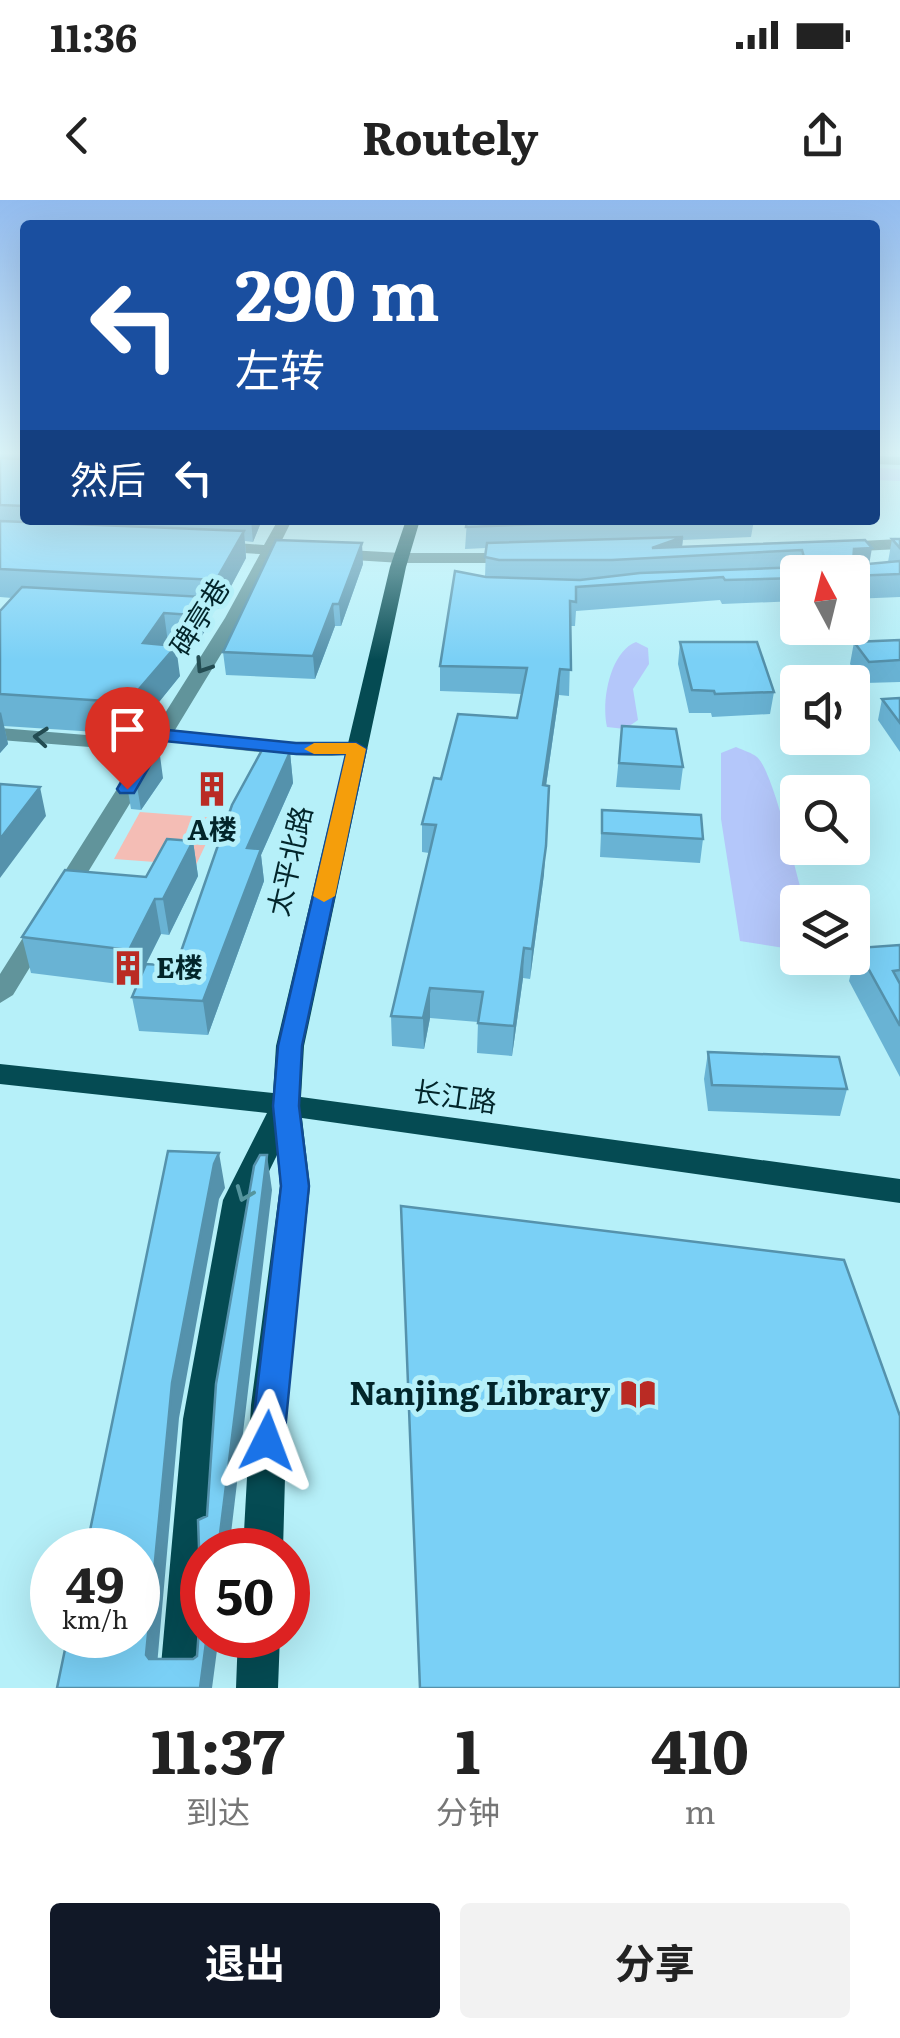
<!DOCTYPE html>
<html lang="zh">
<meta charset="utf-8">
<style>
:root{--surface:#fff;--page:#f2f2f2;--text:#222;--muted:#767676;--accent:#111827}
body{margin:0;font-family:Literata,"Noto Sans SC",serif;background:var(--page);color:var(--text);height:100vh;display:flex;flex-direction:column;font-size:38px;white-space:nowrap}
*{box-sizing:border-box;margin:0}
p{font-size:32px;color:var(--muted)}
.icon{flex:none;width:55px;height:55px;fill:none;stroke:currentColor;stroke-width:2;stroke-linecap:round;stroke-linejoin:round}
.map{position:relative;height:1488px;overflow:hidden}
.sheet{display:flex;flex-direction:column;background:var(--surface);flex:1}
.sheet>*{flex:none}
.hud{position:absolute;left:20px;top:20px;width:860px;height:305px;border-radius:10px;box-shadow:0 10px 40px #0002;background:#1a4fa0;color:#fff;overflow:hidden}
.needle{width:65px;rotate:353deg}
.controls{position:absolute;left:780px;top:355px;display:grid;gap:20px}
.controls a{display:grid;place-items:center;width:90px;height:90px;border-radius:10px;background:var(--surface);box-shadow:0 10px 40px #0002;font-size:50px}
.speed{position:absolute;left:30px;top:1328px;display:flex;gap:20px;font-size:50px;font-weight:700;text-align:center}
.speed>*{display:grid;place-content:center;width:130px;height:130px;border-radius:50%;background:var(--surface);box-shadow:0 10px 40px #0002;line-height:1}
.speed small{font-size:25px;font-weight:400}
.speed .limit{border:15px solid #d22;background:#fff;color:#111}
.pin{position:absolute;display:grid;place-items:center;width:85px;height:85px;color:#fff;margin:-102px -42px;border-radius:50% 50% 50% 0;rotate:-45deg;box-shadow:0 0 10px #0007}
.pin .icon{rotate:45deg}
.me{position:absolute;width:110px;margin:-55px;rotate:3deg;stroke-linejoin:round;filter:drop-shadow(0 0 8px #0008)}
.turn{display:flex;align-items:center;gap:35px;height:210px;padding:0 50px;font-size:45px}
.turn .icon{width:130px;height:130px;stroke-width:2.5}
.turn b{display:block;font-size:70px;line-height:85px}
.then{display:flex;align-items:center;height:95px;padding:0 50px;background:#0003;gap:20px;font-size:38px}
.eta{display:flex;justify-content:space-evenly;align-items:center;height:170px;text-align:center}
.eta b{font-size:60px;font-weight:700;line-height:70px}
.action{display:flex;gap:20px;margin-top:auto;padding:20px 50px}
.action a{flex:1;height:115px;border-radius:10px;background:var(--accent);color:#fff;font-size:40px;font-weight:700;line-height:115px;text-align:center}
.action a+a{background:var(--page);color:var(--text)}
.status{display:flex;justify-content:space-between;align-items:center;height:70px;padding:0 50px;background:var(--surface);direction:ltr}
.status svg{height:28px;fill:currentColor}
header{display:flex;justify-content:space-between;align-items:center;height:130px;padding:0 50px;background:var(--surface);font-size:45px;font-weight:700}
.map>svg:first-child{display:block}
</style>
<div class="status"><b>11:36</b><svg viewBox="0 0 49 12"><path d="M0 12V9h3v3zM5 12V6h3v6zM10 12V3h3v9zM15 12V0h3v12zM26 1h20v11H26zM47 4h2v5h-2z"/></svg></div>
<header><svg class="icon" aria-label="back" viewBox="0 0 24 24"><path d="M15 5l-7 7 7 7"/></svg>Routely<svg class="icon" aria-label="share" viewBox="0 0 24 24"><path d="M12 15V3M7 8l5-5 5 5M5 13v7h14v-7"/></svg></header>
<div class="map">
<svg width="900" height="1488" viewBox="0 0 900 1488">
<rect width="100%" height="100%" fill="#b6f0f9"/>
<path fill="#f4bdb5" d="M140 612 218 618 196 665 114 659Z"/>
<path fill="#b4c7fa" d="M636 442 648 448 649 464 633 489 638 520 625 529 607 527C601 501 610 452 636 442Z
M736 547C743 550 752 553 757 557 775 574 795 673 805 702H798L797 750 740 741 721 619V553Z"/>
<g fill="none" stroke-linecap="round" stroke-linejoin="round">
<path fill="#b4c7fa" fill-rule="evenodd" d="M875 268 900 269V281L875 280Z"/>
<path fill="#61949b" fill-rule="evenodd" d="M875 256 900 257V265L875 264Z
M278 320H292L279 346 401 353H515L523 358 515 363H401L275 355 243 418 175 530 296 543H356L366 549C346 567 202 545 168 541L13 795 0 803V774L141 551 0 540V528L148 540V534L155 529 225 418 260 354 211 351 203 346 211 341 264 345Z
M900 339V349L840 352 832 347 840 342Z"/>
<path fill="#054b53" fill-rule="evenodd" d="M406 320H420L406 367 304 846 301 897 900 979V1003L302 918 310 986 287 1205 283 1350H243L251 1205 280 986 277 955 255 1000 219 1219 210 1350H202L205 1435 201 1488H159L183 1219 223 1000 267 913 0 884V864L273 893 276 846 390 367Z
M238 1435H280L278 1488H236Z"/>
</g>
<path fill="#69b3d4" d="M0 251H25V320H262L253 342 245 341 246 358 219 409 206 408 208 426 196 445 168 443 167 445 180 476 138 528 112 533 4 526 8 544 0 553V411L12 398 0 397Z
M467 320H754L751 337 683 340 682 347 865 340 869 364 888 362 892 339H900V397L852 399V372H798V401L722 404 720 400 576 411 575 426H571L569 496 559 495 546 586 544 674 530 779 523 778 512 856 477 853 478 822 430 818 424 849 392 846 391 816 429 653 422 652V624L441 579 517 518 522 494 440 491V466L485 377 486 348 465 349Z
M363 364 341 426H335L315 479 226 475 223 452Z
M900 440V482L865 483 850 464 854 442Z
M680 442 774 492 770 514 712 517 711 513H689L678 464Z
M900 498V552L878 520 882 499Z
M622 526 683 567 680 590 616 587Z
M290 552 293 583 261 655 264 681 208 835 139 831 132 797 144 770 135 786 31 773 22 737 146 677 193 641 198 676 169 735 161 734 146 764 176 766Z
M163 578 141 610 131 609 126 579Z
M602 610 703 639 700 663 600 657Z
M900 745V877L849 781 857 748Z
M708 852 847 889 840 916 708 911 704 879Z"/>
<path fill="#5592ac" d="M251 320H262L253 342Z
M244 331 246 358 219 409 216 380Z
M683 337 681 356 652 348Z
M362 343 363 364 341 426 339 404Z
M872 348 868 371 849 372 854 349Z
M205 397 208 426 196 445 192 415Z
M333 404 335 426 315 479 313 456Z
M164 413 168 443 147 474 143 443Z
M176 446 180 476 138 528 112 533 106 501Z
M560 469 559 495 542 613 543 585Z
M1 512 8 544 0 553V513Z
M159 548 163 578 141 610 136 580Z
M290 552 293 583 261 655 264 681 208 835 203 801 247 648Z
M549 586 544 674 530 779 532 749Z
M40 587 46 616 0 678V639Z
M193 641 198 676 169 735 163 699Z
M155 699 161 734 135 786 129 750Z
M524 748 523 778 512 856 514 826Z
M430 788V818L424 849 423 818Z
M219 953 225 988 219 999 179 1218 155 1488 146 1455 172 1183 214 964Z
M267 955 272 990 229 1350H218Z
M207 1435H219L212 1488H200Z"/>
<path fill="#7ad0f6" stroke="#5592ac" stroke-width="2.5" d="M23 251H25V306L0 305V258L20 259 24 255Z
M467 320H641L466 327Z
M0 321 244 331 216 380 0 369Z
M683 337 652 348 865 340 872 348 854 349 853 362 857 365 900 361V374L852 376V372H798V378L725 380 723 377 576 387V402L570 401 571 470 560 469 543 585 549 586 546 646 532 749 524 748 514 826 478 823 483 792 430 788 423 818 391 816 436 625 422 624 434 578 441 579 458 514 517 518 527 468 440 466 455 371 486 377 580 380 640 373 802 367 806 364 802 350 612 360H499L485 357 487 343Z
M892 339H900V348Z
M276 340 362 343 339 404H333L313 456 223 452Z
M22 387 205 397 192 415 164 413 143 443 176 446 133 496 106 501 0 494V411Z
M900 440V460L869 462 854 442Z
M680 442H757L774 492 715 494 714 491 692 490Z
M900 498V523L882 499Z
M622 526 676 529 683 567 619 563Z
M146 547 159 548 136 580 126 579Z
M262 550 290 552 247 648 261 649 203 801 132 797 146 764 176 766 232 605Z
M0 584 40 587 0 639Z
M602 610 701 615 703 639 602 633Z
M167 639 193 641 163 699H155L129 750 22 737 65 670 146 677Z
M900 745V770L893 771 900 784V826L857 748Z
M708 852 839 857 847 889 712 885Z
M168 951 219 953 214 964 172 1183 146 1455 149 1459H193L197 1456 201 1402 198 1320 207 1316 216 1184 254 966 260 955H267L218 1350H202V1435H207L200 1488H57L68 1435H138V1350H86Z
M401 1006 844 1060 900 1216V1488H420Z"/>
<defs><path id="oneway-chevron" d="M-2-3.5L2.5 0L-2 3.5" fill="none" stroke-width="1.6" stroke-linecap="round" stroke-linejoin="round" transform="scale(2.5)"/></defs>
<g stroke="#234c52">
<use href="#oneway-chevron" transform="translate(203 466) rotate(123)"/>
<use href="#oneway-chevron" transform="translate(41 537) rotate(-175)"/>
</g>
<use stroke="#55959e" href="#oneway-chevron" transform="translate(244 994) rotate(112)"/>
<linearGradient id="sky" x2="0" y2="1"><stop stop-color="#93bcef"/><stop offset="0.55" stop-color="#def8fc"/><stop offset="1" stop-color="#def8fc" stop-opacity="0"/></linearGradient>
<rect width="900" height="460" fill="url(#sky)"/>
<path fill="#1a73e8" stroke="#114b97" stroke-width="2.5" d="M158 529 296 543H356L366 549 302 846 299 906 309 986 284 1241 279 1252 267 1256 255 1252 251 1241 281 986 273 906 278 846 346 554H296L164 541 134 593H120L117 589 149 534Z"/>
<path fill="#f59e0b" d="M356 543 366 549 335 696 324 702 313 696 346 554H314L304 549 314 543Z"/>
<defs>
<symbol id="building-bare" viewBox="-9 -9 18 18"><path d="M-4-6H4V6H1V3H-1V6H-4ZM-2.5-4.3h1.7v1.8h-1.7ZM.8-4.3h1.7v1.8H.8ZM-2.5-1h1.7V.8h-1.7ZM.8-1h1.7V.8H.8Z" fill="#ba2b24" stroke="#b6f0f9" stroke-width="2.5" paint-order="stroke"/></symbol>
<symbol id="library-bare" viewBox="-9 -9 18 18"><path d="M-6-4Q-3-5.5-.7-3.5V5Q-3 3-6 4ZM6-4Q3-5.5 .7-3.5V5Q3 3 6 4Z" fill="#ba2b24" stroke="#b6f0f9" stroke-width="2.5" paint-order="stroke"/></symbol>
</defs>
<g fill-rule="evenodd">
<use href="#building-bare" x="187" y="564" width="50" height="50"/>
<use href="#building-bare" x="103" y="743" width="50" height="50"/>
<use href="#library-bare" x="613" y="1169" width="50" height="50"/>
</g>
<g text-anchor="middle" stroke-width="10" stroke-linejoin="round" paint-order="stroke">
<g font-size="28" fill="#02252a" stroke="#b6f0f9">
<text transform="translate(200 417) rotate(-58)" y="10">碑亭巷</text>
<text transform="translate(290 661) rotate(-77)" y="10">太平北路</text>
<text transform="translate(455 897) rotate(8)" y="10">长江路</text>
</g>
<g font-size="28" font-weight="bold" fill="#02252a" stroke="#b6f0f9">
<text x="212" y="640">A楼</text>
<text x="156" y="778" text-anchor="start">E楼</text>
</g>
<g font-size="32" font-weight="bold" fill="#02252a" stroke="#b6f0f9" text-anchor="end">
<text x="610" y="1205">Nanjing Library</text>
</g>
</g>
</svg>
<div class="controls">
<a><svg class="needle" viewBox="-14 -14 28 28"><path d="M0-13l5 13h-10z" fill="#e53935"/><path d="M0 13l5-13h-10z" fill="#767676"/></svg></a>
<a><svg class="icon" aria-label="sound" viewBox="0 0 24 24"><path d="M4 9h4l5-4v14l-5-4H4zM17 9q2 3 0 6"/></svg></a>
<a><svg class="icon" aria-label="search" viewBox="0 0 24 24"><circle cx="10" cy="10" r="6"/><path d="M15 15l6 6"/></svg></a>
<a><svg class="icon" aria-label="layers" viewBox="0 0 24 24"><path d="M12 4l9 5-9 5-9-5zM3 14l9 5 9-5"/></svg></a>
</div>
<div class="speed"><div>49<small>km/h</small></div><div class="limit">50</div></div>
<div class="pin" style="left:127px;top:589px;background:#d93025"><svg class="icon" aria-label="arrive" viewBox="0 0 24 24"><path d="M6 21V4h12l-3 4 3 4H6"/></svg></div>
<svg class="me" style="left:267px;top:1241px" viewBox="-20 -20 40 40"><path d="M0-17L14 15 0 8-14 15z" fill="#1a73e8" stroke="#fff" stroke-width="4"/></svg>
<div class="hud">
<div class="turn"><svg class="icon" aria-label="left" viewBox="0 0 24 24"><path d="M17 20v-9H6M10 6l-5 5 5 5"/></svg><div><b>290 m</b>左转</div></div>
<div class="then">然后<svg class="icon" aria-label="left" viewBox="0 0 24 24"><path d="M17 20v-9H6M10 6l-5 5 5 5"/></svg></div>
</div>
</div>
<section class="sheet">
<div class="eta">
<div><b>11:37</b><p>到达</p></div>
<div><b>1</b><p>分钟</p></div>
<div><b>410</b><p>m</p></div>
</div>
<div class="action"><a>退出</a><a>分享</a></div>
</section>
